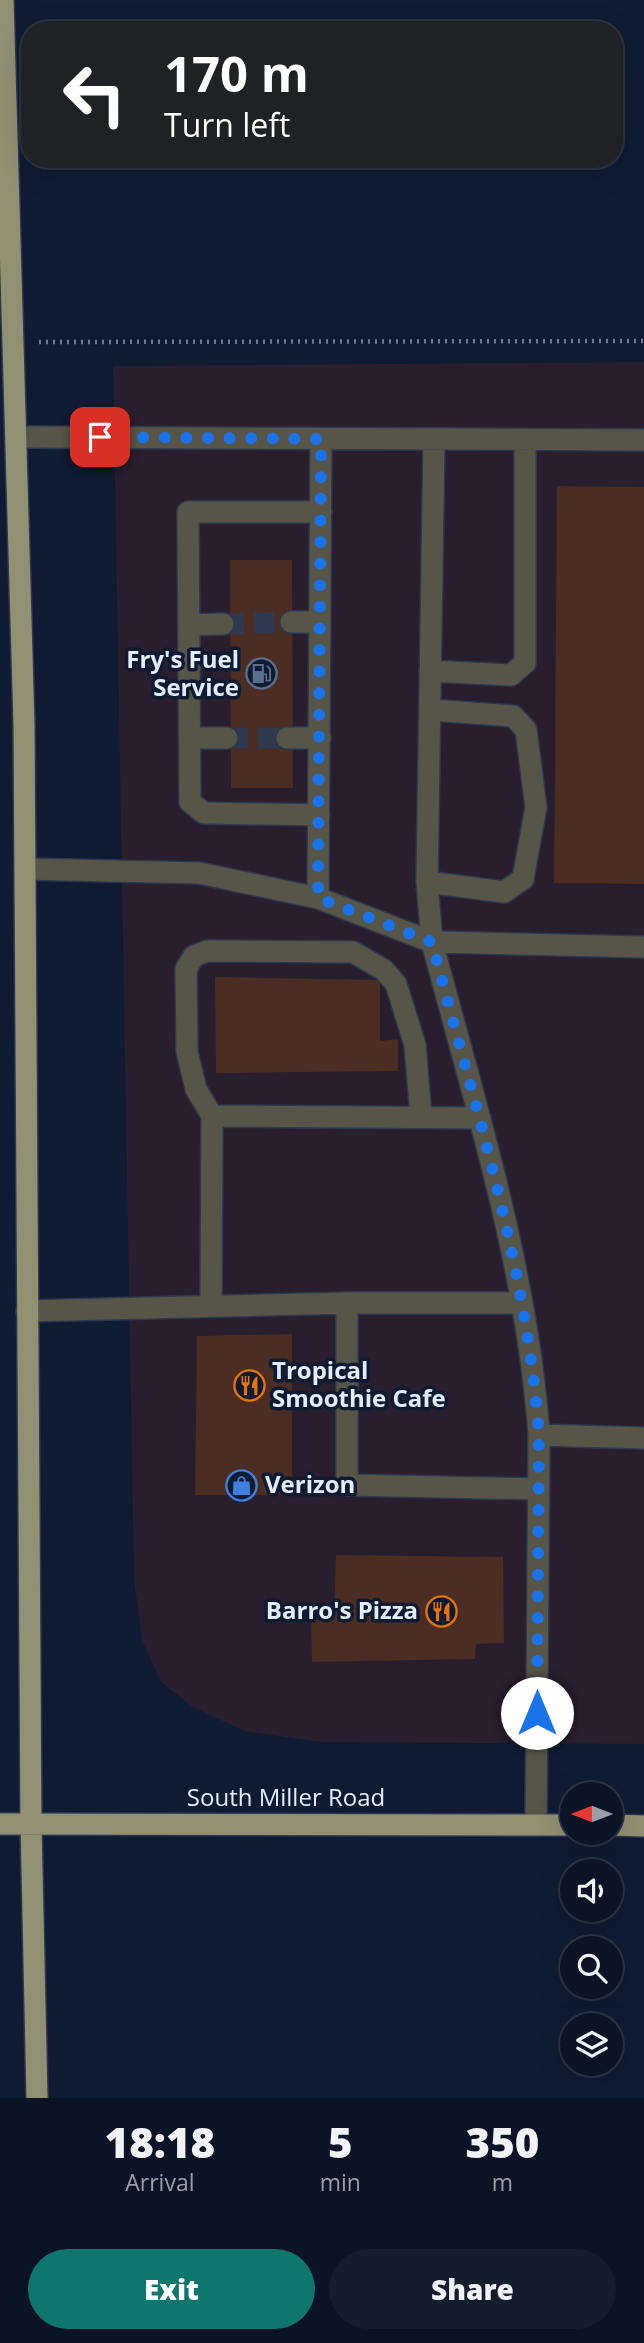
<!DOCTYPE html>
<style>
:root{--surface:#0b1426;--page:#141d2e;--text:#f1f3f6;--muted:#9a9ea7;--line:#2b3343;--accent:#0f766e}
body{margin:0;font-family:"Open Sans",sans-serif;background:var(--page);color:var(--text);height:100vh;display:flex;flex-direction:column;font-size:26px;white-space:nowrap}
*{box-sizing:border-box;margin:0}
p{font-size:23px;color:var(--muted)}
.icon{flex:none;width:38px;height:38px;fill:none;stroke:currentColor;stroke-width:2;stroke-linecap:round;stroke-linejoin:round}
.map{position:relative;height:2098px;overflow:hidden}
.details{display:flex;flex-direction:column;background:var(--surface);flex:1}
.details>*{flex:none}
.guide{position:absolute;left:21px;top:21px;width:602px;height:147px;border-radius:28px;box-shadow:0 7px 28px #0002,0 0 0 2px var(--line);background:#202124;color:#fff;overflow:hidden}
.needle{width:46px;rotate:270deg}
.fabs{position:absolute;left:560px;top:1782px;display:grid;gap:14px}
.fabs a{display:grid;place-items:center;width:63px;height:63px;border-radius:50%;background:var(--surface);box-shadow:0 7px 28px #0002,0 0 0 2px var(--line);font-size:35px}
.pin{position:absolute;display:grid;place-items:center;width:60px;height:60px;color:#fff;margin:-30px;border-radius:14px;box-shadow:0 4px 10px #0006}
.me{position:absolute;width:77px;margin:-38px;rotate:0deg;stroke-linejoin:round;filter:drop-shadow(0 0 5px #0008)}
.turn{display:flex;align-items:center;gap:24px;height:147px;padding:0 28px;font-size:32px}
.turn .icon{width:91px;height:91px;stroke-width:2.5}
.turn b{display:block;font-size:49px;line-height:60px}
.eta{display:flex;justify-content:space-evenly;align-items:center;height:119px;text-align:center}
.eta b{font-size:42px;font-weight:800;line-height:49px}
.cta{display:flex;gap:14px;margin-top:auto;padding:14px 28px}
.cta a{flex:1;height:80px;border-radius:42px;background:var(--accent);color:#fff;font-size:28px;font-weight:800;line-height:80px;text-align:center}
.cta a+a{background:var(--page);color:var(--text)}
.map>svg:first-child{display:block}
</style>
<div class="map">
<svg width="644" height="2098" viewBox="0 0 644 2098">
<rect width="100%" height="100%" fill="#0f1b32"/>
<path fill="#281e2d" d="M644 362V1744L320 1742 244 1731 193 1707 161 1682 142 1640 134 1580 113 366Z"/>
<path fill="#4b2d23" d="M557 486 644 487V884L554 883Z
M230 560H292L293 788H231Z
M215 977 380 980V1041L398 1039V1071L216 1073Z
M292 1334V1495H195L197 1336Z
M336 1555 503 1557 504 1643 476 1644 475 1659 312 1662 311 1620H334Z"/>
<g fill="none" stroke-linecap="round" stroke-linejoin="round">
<path stroke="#2f3a50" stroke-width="21" stroke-dasharray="21 10" stroke-linecap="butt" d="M223 624 291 622
M227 738H287"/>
<defs>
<path id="minor" d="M17 437 644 440
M434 439 427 882 432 942 644 947
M291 622H320
M190 625 223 624
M430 671 511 675 525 663V440
M190 738H227
M287 738H320
M319 815 204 813 190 802 188 512H321
M25 869 199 873 318 898 432 942C475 1104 527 1267 539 1435L536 1825
M427 882 504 892 523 879 536 807 526 730 513 716 430 710
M318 898 321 439
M212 1116 196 1089 187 1052 186 969 194 956 207 951 353 952 384 970 396 984 415 1045 421 1117
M522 1303H347V1485L538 1489
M211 1306 212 1116 480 1118
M27 1311 347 1303
M539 1435 644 1438"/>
<path id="major" d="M3 0 24 724 31 1824 37 2098
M0 1824 572 1825
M611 1825 644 1826"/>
</defs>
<use href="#minor" stroke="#2d384e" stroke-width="24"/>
<use href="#major" stroke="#2d384e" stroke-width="24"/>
<path stroke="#707a8e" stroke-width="4.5" stroke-dasharray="2 5" stroke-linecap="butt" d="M39 342 644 341"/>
<use href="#minor" stroke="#575548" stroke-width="21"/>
<use href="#major" stroke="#929073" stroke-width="21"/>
</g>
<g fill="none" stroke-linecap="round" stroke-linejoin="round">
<path stroke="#1a73e8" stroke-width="12" stroke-dasharray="0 21.6" d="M100 437 321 439 318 898 432 942C474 1104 527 1267 539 1436L537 1713"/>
</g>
<defs>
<symbol id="fuel-ring" viewBox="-11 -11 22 22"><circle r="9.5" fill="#0f1b32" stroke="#5c6f8a" stroke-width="1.5"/><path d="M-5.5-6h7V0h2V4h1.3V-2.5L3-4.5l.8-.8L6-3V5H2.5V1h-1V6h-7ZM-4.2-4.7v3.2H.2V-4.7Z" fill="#5c6f8a"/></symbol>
<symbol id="restaurant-ring" viewBox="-11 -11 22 22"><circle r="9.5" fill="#0f1b32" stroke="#e8710a" stroke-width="1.5"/><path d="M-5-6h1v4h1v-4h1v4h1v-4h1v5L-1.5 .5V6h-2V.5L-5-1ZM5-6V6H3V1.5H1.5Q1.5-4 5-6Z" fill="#e8710a"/></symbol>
<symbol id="shop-ring" viewBox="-11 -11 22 22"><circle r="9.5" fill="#0f1b32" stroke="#3f7fe0" stroke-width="1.5"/><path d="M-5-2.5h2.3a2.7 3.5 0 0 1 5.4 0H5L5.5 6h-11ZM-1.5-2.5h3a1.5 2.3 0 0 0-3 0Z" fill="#3f7fe0"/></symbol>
</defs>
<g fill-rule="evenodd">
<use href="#fuel-ring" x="244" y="656" width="35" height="35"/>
<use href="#restaurant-ring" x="232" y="1368" width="35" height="35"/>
<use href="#shop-ring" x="224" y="1468" width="35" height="35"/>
<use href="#restaurant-ring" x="424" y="1594" width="35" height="35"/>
</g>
<g text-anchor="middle" stroke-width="7" stroke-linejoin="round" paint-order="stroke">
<g font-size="24" font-weight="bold" fill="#e4edfd" stroke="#0f1b32" text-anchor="end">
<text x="239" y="668">Fry's Fuel<tspan x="239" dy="28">Service</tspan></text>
<text x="272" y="1379" text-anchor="start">Tropical<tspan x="272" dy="28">Smoothie Cafe</tspan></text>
<text x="265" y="1493" text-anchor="start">Verizon</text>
<text x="418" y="1619">Barro's Pizza</text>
</g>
<g font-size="24" fill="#e4edfd" stroke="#0f1b32">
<text x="286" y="1806">South Miller Road</text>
</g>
</g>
</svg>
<div class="fabs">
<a><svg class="needle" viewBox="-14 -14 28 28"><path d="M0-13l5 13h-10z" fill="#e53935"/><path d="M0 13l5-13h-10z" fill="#9a9ea7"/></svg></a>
<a><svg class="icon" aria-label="sound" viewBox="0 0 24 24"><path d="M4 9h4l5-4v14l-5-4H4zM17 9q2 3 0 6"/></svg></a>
<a><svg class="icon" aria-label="search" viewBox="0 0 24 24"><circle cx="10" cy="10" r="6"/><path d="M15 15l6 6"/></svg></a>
<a><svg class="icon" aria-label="layers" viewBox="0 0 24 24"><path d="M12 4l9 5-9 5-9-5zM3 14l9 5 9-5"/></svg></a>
</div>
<div class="pin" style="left:100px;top:437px;background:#d93025"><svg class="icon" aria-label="arrive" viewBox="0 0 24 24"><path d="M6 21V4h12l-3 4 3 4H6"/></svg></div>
<svg class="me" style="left:537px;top:1713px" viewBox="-20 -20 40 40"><circle r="19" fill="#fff"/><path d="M0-13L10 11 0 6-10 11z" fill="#1a73e8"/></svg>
<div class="guide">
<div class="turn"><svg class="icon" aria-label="left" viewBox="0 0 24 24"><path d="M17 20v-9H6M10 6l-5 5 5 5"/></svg><div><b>170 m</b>Turn left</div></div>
</div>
</div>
<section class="details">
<div class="eta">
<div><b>18:18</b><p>Arrival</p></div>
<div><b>5</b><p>min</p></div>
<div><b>350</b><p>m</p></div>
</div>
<div class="cta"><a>Exit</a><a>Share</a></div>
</section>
